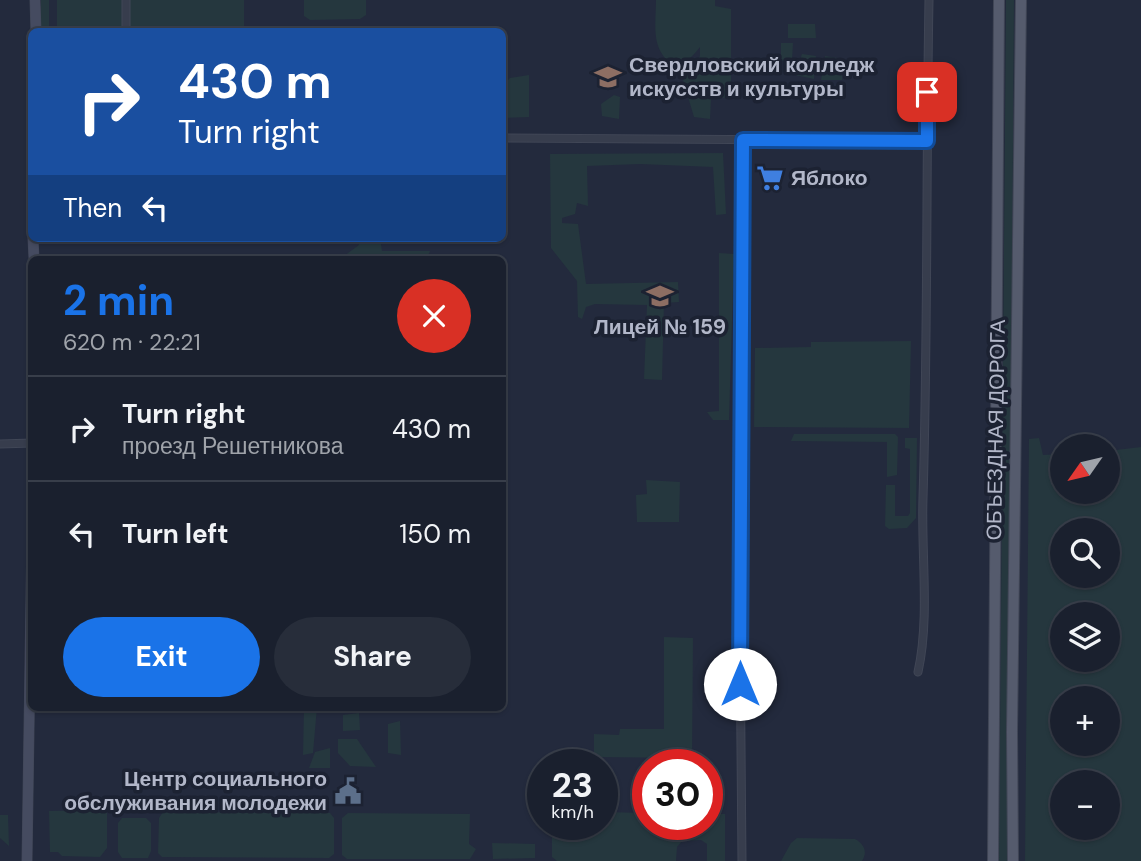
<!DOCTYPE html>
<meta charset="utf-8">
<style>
:root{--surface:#1a202e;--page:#272d3a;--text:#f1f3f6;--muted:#9fa3aa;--line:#383e4a;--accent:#1a73e8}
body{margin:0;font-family:"DM Sans",sans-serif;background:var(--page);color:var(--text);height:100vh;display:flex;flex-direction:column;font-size:26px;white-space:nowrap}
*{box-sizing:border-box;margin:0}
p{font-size:23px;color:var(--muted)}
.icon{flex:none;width:38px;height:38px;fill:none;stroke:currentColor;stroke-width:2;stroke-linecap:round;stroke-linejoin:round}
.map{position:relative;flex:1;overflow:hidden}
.side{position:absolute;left:28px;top:256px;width:478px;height:455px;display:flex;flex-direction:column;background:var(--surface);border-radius:10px;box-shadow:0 2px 5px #0004,0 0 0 2px var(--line)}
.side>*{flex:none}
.hud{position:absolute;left:28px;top:28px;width:478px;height:214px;border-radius:10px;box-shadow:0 2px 5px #0004,0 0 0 2px var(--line);background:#1a4fa0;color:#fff;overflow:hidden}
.needle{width:46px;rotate:236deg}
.tools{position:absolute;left:1050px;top:434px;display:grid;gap:14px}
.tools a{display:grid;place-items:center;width:70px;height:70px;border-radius:50%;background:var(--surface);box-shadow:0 2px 5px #0004,0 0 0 2px var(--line);font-size:35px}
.speed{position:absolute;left:527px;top:749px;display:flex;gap:14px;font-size:35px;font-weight:700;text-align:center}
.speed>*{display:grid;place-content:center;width:91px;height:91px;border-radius:50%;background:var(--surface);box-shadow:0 2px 5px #0004,0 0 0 2px var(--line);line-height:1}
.speed small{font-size:18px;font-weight:400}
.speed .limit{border:10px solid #d22;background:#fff;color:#111}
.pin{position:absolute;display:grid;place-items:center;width:60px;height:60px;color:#fff;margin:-30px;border-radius:14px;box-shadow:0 4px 10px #0006}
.me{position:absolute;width:77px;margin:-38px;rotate:0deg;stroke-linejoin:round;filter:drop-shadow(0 0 5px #0008)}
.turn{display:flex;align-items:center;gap:24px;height:147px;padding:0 35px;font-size:32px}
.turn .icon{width:91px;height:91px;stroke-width:2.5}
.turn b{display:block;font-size:49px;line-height:60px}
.then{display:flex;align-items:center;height:66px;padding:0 35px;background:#0003;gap:14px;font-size:26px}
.round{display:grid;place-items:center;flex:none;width:74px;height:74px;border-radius:37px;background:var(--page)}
.overview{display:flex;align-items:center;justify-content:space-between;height:119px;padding:0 35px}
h1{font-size:42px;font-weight:700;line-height:52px;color:var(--accent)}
.button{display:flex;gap:14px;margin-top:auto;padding:14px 35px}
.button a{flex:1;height:80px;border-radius:42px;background:var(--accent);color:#fff;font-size:28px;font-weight:700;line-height:80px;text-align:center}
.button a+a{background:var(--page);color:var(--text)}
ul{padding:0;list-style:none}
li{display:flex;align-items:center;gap:21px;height:105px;padding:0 35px;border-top:2px solid var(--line)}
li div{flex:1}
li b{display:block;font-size:26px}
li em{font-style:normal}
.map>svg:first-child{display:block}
</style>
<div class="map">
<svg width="1141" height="861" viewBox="0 0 1141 861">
<rect width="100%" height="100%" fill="#232a3d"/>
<path fill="#25373e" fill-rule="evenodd" d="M41 0H49V31H41Z
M57 0H244V31H57Z
M304 0H366V15L360 19 310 20 304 16Z
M656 0H715V6L731 9V97L711 99 710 119 694 117 683 80 700 56V47C692 57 687 63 673 65 650 49 656 25 656 0Z
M1006 0H1014L1008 861H999Z
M788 24H815L816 38H788Z
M781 43H793L792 60 781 61Z
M802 54 816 56 814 79 795 75Z
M825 56 843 59 842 80H821Z
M529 75V117L502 118V86L510 78Z
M614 95 620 97 619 119 602 116 601 104Z
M723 153 726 214 716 215 713 167 640 164 587 166 588 206 577 203 575 214 562 218V223L578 224 586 284 678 282 679 302 664 303 662 380 644 379 647 305 595 304 586 307 582 319 578 317 577 281 551 248 550 154Z
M357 238H380L382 251H430L427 259H340L359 245Z
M719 253 734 254 729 420H713L707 412 719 411Z
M911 341 909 428 754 427 755 348 811 347V342Z
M502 355 506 358 502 515Z
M794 434H895L898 437 897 475 887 477V442L791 441Z
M905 438H917L916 518 907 528 889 529 885 526 886 485H895V516H908L910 513V449L905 448Z
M1039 438 1043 455 1062 454V492H1108V451L1141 447V861H1025L1029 439ZM1062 530H1108V576H1062ZM1062 614H1108V660H1062ZM1062 698H1108V744H1062ZM1062 782H1108V828H1062Z
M646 480 680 482 679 522H637L636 495 647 494Z
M664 637 693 638 692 758 594 757V734L619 735 620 729H664Z
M189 707H245L241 712 192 710Z
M304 707H317L313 753 303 755Z
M359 713 360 730 343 731V715Z
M400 721 401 755 388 753V724Z
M338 739H357L376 767 350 766 338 753Z
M330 748V768H309L315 752Z
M107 810V848L100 857 62 856 58 852H50L49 811Z
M163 812 330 813 334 818V854L329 858 162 857 158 853 159 818Z
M602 812 647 813 648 824H707V814H725V861H707V844L701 840 682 841 677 847 676 861H557L552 857V824H602Z
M348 813 470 814 469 844 476 849 470 859H347L342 855V818Z
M0 815H8L9 846 0 838Z
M122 818H146L151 823V851L148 858H122L118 852V823Z
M797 838 855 839C864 844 868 852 862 861H781L791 843Z
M492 843 535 844V858L493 859Z"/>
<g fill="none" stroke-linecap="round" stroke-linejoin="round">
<defs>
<path id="street" d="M126 32V0
M502 138 927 141
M0 444 32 443
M918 672C930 618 921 554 923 498 928 332 926 166 929 0
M742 861 740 634 743 140"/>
<path id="secondary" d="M35 0 36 32
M33 238 34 259
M27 861 32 533"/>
<path id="primary" d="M993 861 999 0
M1013 861 1012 732 1021 0"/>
</defs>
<use href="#street" stroke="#404656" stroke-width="9"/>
<use href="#secondary" stroke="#404656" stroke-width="11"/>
<use href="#primary" stroke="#404656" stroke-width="12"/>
<use href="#street" stroke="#373d4d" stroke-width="7"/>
<use href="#secondary" stroke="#454b60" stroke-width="10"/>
<use href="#primary" stroke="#555b6d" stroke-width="10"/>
</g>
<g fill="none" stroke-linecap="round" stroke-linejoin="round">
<defs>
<path id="route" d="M740 684 743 140 927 141V92"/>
</defs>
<use href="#route" stroke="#114b97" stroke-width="18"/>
<use href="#route" stroke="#1a73e8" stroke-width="12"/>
</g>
<defs>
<symbol id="university-bare" viewBox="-9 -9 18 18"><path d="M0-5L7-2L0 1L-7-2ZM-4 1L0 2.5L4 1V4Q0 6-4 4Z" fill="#8d6e63" stroke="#1c2232" stroke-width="2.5" paint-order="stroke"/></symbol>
<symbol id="supermarket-bare" viewBox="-9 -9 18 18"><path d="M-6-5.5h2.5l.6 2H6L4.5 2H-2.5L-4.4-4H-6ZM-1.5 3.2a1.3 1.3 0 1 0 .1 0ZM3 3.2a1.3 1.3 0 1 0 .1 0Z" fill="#3f7fe0" stroke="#1c2232" stroke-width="2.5" paint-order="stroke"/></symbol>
<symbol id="school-bare" viewBox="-9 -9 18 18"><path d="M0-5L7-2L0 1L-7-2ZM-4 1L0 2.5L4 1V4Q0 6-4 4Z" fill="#8d6e63" stroke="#1c2232" stroke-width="2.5" paint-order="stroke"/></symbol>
<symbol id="civic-bare" viewBox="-9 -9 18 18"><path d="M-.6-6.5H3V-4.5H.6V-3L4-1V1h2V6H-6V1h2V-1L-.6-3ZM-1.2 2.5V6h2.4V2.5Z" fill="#5c6f8a" stroke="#1c2232" stroke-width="2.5" paint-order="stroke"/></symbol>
</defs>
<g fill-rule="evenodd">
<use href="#university-bare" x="589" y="58" width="38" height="38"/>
<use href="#supermarket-bare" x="751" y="159" width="38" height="38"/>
<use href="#school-bare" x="641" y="277" width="38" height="38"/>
<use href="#civic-bare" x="329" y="772" width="38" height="38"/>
</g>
<g text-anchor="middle" stroke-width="7" stroke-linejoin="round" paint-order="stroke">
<g font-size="21" font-weight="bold" fill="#b2b7c9" stroke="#1c2232" text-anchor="start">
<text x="629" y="72">Свердловский колледж<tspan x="629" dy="24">искусств и культуры</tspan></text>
<text x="791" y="185">Яблоко</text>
<text x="660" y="334" text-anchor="middle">Лицей № 159</text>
<text x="327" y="786" text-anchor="end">Центр социального<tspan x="327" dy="24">обслуживания молодежи</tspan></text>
</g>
<g font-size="21" fill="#b2b7c9" stroke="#1c2232">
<text transform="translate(996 430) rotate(-89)" y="7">ОБЪЕЗДНАЯ ДОРОГА</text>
</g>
</g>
</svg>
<div class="tools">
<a><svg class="needle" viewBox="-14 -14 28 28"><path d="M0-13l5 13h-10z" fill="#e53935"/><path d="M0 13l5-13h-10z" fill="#9fa3aa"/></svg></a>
<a><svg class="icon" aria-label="search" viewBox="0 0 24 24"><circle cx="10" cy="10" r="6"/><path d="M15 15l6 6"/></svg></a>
<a><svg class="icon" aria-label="layers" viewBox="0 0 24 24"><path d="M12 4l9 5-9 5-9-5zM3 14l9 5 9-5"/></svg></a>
<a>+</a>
<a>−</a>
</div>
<div class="speed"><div>23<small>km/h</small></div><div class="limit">30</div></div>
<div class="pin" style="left:927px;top:92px;background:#d93025"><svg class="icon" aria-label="arrive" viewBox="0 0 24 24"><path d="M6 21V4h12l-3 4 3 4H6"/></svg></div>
<svg class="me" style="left:740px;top:684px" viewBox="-20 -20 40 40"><circle r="19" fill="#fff"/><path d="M0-13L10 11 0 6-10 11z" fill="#1a73e8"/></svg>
<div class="hud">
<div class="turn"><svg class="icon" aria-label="right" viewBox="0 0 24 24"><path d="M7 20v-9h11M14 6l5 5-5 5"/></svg><div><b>430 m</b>Turn right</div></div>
<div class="then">Then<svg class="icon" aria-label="left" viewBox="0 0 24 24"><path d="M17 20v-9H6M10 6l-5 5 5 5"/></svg></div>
</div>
<section class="side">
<div class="overview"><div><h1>2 min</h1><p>620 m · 22:21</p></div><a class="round" style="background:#d93025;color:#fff"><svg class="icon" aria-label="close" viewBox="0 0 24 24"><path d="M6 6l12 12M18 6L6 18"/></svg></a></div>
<ul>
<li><svg class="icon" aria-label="right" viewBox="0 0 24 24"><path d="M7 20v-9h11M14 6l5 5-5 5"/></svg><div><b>Turn right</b><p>проезд Решетникова</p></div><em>430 m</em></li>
<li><svg class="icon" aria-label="left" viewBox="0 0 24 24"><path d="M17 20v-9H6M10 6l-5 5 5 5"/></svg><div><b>Turn left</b></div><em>150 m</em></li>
</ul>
<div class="button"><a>Exit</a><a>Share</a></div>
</section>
</div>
